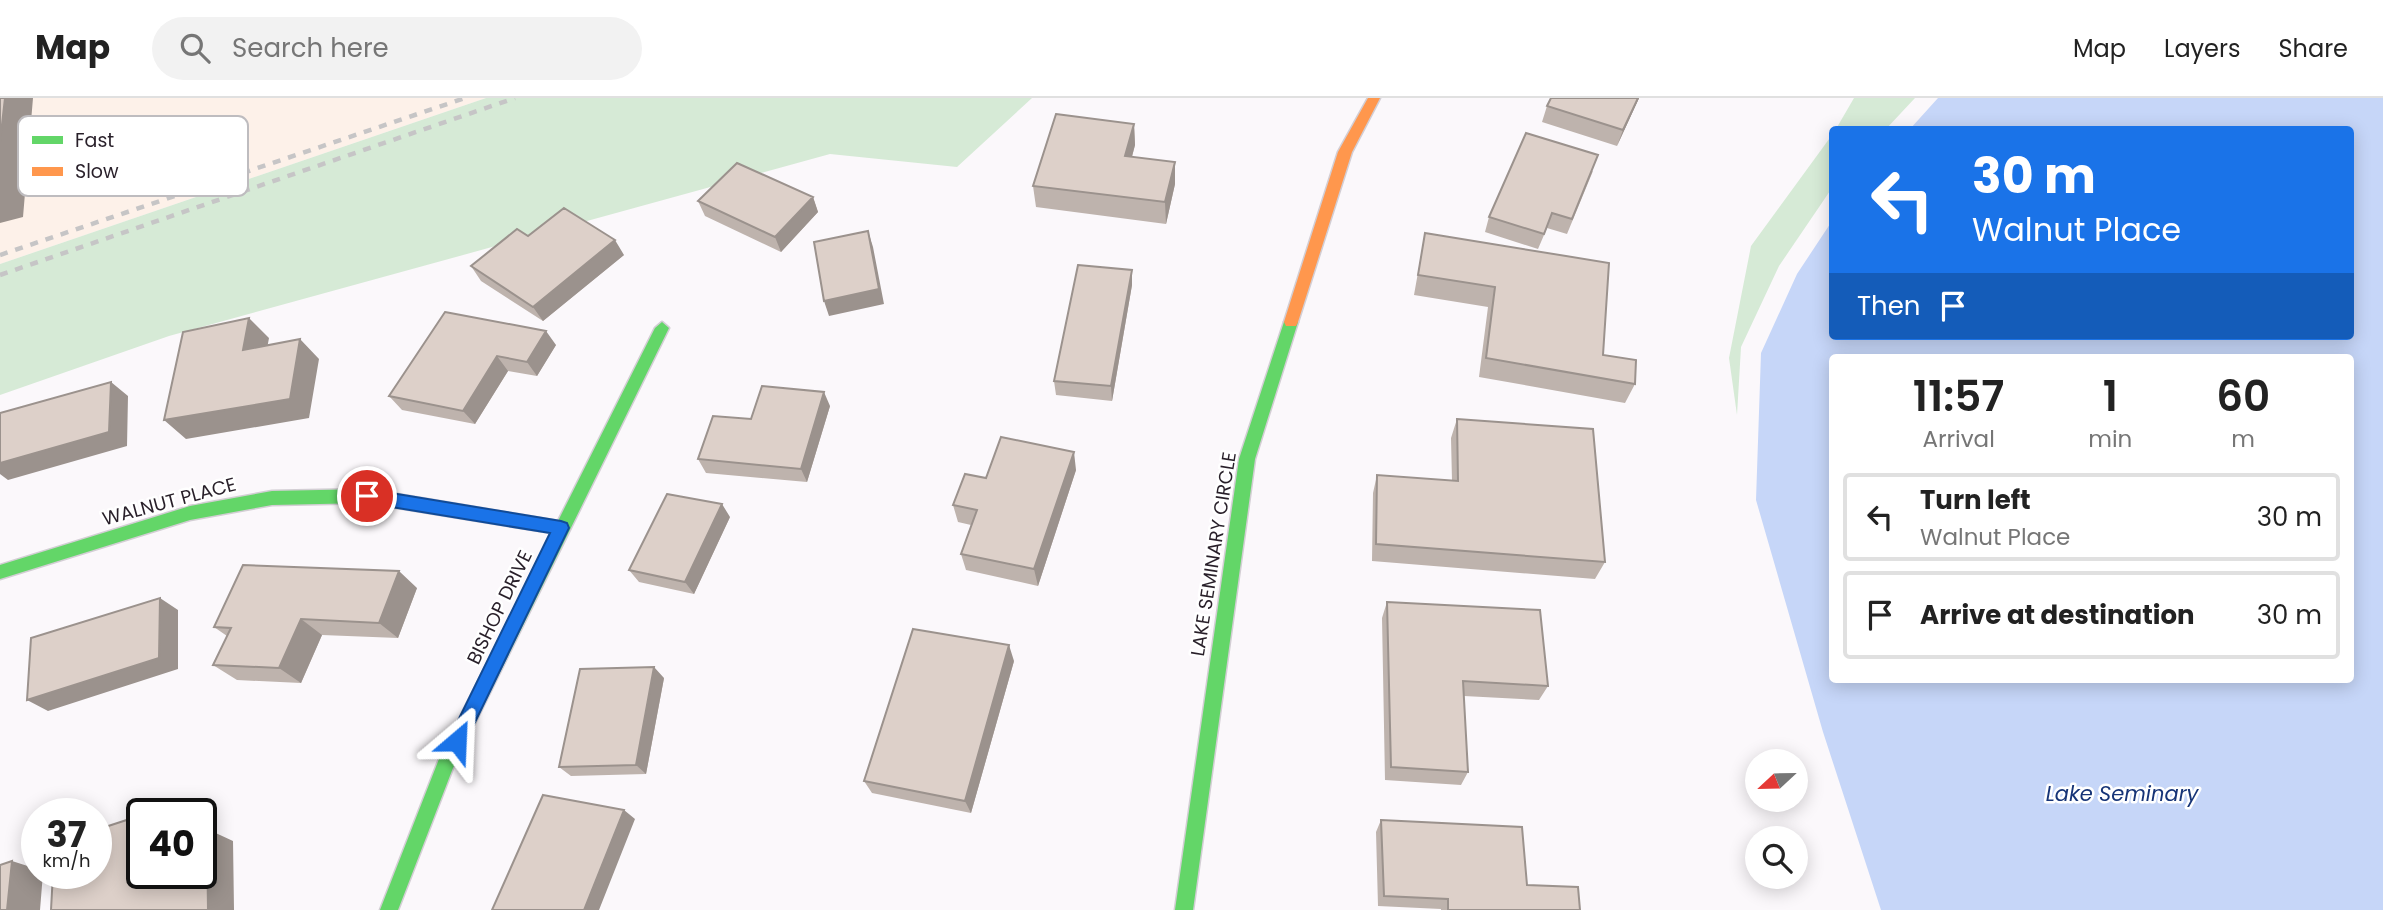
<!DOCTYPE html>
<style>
:root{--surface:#fff;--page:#f2f2f2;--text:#222;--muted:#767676;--line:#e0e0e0}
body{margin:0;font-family:Poppins,sans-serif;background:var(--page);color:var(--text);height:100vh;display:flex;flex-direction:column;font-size:26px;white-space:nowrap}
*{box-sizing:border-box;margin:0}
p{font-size:23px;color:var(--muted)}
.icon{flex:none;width:38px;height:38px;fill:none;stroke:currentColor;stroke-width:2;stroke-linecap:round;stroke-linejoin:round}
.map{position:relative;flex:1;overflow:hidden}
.side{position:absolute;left:1829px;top:256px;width:525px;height:329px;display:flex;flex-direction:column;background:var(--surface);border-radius:7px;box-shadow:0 4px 18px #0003}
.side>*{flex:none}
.hud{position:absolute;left:1829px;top:28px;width:525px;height:214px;border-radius:7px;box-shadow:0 4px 18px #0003;background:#1a73e8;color:#fff;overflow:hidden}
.needle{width:46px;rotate:248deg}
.fabs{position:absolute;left:1745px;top:651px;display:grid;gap:14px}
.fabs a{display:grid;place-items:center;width:63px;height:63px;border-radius:50%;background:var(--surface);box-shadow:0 4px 18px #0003;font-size:35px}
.speed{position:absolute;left:21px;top:700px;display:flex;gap:14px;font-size:35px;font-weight:700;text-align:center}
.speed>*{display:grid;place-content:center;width:91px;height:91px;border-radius:50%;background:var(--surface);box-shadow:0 4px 18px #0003;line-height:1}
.speed small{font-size:18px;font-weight:400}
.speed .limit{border:4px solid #111;border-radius:10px;background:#fff;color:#111}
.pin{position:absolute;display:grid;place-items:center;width:60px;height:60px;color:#fff;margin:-30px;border:4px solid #fff;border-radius:50%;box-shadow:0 2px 7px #0007}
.me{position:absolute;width:77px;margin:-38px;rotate:26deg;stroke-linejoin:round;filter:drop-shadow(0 0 5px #0008)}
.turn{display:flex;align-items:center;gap:24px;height:147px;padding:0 28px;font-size:32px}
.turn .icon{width:91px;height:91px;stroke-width:2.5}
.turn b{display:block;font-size:49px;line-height:60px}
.then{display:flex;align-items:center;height:66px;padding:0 28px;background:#0003;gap:14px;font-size:26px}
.eta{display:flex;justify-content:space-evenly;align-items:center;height:119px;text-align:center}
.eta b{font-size:42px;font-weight:600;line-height:49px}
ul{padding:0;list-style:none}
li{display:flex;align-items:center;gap:21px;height:88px;margin:0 14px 10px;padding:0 14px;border:4px solid var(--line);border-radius:7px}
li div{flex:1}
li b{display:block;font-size:26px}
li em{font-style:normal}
header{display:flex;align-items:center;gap:42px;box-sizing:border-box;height:98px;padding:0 35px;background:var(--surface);border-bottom:2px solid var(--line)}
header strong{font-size:33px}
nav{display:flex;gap:38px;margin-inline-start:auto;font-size:24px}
.search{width:490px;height:63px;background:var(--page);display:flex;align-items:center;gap:18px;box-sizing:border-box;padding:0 24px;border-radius:38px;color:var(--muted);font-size:26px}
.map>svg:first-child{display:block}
</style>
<header>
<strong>Map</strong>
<div class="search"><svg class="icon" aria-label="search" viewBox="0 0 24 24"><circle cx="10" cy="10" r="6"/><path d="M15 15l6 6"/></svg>Search here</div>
<nav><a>Map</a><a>Layers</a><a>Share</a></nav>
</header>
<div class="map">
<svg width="2383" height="812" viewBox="0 0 2383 812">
<rect width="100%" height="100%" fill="#fbf8fb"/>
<path fill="#fdf1e9" d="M0 0H486L0 166Z"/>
<path fill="#d6ead6" d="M486 0H1032L957 69 830 56 169 238 0 297V166Z
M1854 0H1915L1886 31H1836Z
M1832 37V90L1779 168 1741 249 1737 317 1729 260 1751 148Z"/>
<path fill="#c6d6f8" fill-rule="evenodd" d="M1938 0H2383V812H1881L1823 634 1756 402 1761 255 1797 176 1832 123V238H2350V32L1910 31ZM1832 259H2350V581H1832Z"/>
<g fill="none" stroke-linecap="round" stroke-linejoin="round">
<defs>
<path id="fast" d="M1291 218 1298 224 1255 361 1193 812H1175L1239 361 1284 224Z
M662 224 669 230 453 670 398 812H380L439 661 552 435 367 405 272 407 190 422 0 481V467L190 408 272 393 367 391 558 423 655 230Z"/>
<path id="slow" d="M1368 0H1380L1352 54 1298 224 1296 228H1286L1284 224 1338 54Z"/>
</defs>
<use href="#fast" stroke="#d3ced4" stroke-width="3"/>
<use href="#slow" stroke="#d3ced4" stroke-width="3"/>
<use href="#fast" fill="#63d668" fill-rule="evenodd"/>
<use href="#slow" fill="#ff974d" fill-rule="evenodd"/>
<path stroke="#c6c5c6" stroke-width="4.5" stroke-dasharray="8 8" stroke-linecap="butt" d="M0 157 465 0
M0 177 515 0"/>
</g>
<path fill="#beb3ad" d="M1551 0H1639L1617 48 1542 24 1547 8Z
M1134 26 1135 47 1132 59 1175 86 1166 126 1036 109 1033 88Z
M1593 73 1567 136 1547 130 1538 151 1485 134 1489 119Z
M813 99 818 114 781 154 705 118 698 103Z
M1425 135 1603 257 1635 286 1625 305 1479 279 1488 209 1414 197Z
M624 157 543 223 481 183 471 168Z
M1132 172V187L1112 303 1056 297 1054 283Z
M445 214 556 247 537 278 508 273 475 326 402 312 389 298Z
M830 308 807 384 706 375 698 361 751 321Z
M1457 321 1605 464 1595 481 1372 463 1373 395 1377 377 1452 383 1451 340Z
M1076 372 1038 488 966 472 961 456 971 427 958 424 953 407 986 380Z
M730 419 694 496 639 484 629 472Z
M417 490 398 540 322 537 301 585 237 582 213 567 227 538 214 529Z
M1387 504 1548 588 1539 602 1464 598 1468 674 1461 687 1385 682 1382 520Z
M1014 563 971 715 872 695 864 683Z
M664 580 646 676 571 678 559 669Z
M1381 722 1527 787 1580 812H1441V811L1378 808 1376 734Z"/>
<path fill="#9b928d" d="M5 0H33L23 119 0 125V44Z
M1638 0H1639L1617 48 1623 32Z
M1134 26 1135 47 1126 80 1125 58Z
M1175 64V86L1166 126 1165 104Z
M813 99 818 114 781 154 775 139Z
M868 133 873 149 884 206 829 218 824 203Z
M615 142 624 157 543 223 533 209Z
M1132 172V187L1112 303 1111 288Z
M249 220 269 240 263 272 243 252Z
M546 233 556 247 537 278 527 264Z
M300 241 319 261 309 320 186 341 164 322Z
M497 258 508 273 475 326 463 313Z
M111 284 128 298 127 348 8 382 0 376V365Z
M824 294 830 308 807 384 801 371Z
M1074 354 1076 372 1038 488 1034 471Z
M722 406 730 419 694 496 685 484Z
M399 473 417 490 398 540 379 525Z
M160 500 178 512V571L48 613 27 602Z
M301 521 322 537 301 585 279 570Z
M1009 547 1014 563 971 715 965 703Z
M654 569 664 580 646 676 636 667Z
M624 712 635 721 599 812H584Z
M207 731 233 743 234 812H208Z
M12 763 37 771V775H43L40 812H7Z"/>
<path fill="#ddd0c9" stroke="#9b928d" stroke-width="2" d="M0 0H5L0 44Z
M1551 0H1638L1623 32 1547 8Z
M1056 16 1134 26 1125 58 1175 64 1165 104 1033 88Z
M1526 35 1598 57 1572 121 1552 115 1544 136 1489 119Z
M737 65 813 99 775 139 698 103Z
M564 110 615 142 533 209 471 168 517 131 528 138Z
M868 133 879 191 824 203 814 144Z
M1425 135 1609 165 1603 257 1636 262 1635 286 1486 260 1495 189 1418 177Z
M1078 167 1132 172 1111 288 1054 283Z
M445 214 546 233 527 264 497 258 463 313 389 298Z
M249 220 243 252 300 241 290 301 164 322 183 234Z
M111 284 109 334 0 365V315Z
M762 288 824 294 801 371 698 361 713 318 751 321Z
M1457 321 1593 331 1605 464 1376 446 1377 377 1458 383Z
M1001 339 1074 354 1034 471 961 456 977 412 953 407 965 376 986 380Z
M667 396 722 406 685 484 629 472Z
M243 467 399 473 379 525 301 521 279 570 213 567 231 530 214 529Z
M160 500 159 560 27 602 31 540Z
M1387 504 1540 512 1548 588 1463 583 1468 674 1391 669Z
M913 531 1009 547 965 703 864 683Z
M654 569 636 667 559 669 580 571Z
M543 697 624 712 584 812H492Z
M142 717V775H201V733L207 731 208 812H51L53 775H96V732Z
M1381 722 1522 729 1527 787 1578 789 1580 812H1448V801L1384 798Z
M12 763 7 812H0V767Z"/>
<path fill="#1a73e8" stroke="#114b97" stroke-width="2" d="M367 391 561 423 567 425 569 430 463 649 457 652 450 649 448 643 550 435 367 405 362 403 359 398 362 393Z"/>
<g text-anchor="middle" stroke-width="5" stroke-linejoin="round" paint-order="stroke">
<g font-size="19" fill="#281f29" stroke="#fff">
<text transform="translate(169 403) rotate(-15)" y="7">WALNUT PLACE</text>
<text transform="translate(1213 456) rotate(-81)" y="7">LAKE SEMINARY CIRCLE</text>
<text transform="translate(499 509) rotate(-64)" y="7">BISHOP DRIVE</text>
</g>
<g font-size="21" font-style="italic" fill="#163477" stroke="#fff">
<text x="2122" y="703">Lake Seminary</text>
</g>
</g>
<rect x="18" y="18" width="230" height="80" rx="10" fill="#fff" stroke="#bebcbf" stroke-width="2"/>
<rect x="32" y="38" width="31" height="8" fill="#63d668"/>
<rect x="32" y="69" width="31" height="9" fill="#ff974d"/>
<g font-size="19" fill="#281f29">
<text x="75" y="49">Fast</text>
<text x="75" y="80">Slow</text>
</g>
</svg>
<div class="fabs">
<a><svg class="needle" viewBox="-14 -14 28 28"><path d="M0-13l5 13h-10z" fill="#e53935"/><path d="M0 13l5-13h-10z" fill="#767676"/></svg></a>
<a><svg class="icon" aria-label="search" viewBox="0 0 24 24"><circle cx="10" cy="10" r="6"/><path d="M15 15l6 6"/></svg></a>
</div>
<div class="speed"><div>37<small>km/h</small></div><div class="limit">40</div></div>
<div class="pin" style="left:367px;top:398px;background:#d93025"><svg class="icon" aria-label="arrive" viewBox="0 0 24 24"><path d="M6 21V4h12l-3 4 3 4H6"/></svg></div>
<svg class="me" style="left:457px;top:643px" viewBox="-20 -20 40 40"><path d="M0-17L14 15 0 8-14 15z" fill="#1a73e8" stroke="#fff" stroke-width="4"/></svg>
<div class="hud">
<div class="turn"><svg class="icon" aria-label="left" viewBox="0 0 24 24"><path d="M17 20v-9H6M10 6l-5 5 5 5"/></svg><div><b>30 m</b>Walnut Place</div></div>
<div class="then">Then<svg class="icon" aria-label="arrive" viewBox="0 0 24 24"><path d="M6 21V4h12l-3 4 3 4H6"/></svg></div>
</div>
<section class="side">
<div class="eta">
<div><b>11:57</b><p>Arrival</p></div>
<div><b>1</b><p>min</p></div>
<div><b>60</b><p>m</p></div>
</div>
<ul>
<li><svg class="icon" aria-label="left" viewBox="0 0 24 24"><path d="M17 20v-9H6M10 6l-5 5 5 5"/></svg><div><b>Turn left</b><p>Walnut Place</p></div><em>30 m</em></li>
<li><svg class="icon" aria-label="arrive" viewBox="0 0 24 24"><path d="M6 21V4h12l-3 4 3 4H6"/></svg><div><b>Arrive at destination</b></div><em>30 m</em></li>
</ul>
</section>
</div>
